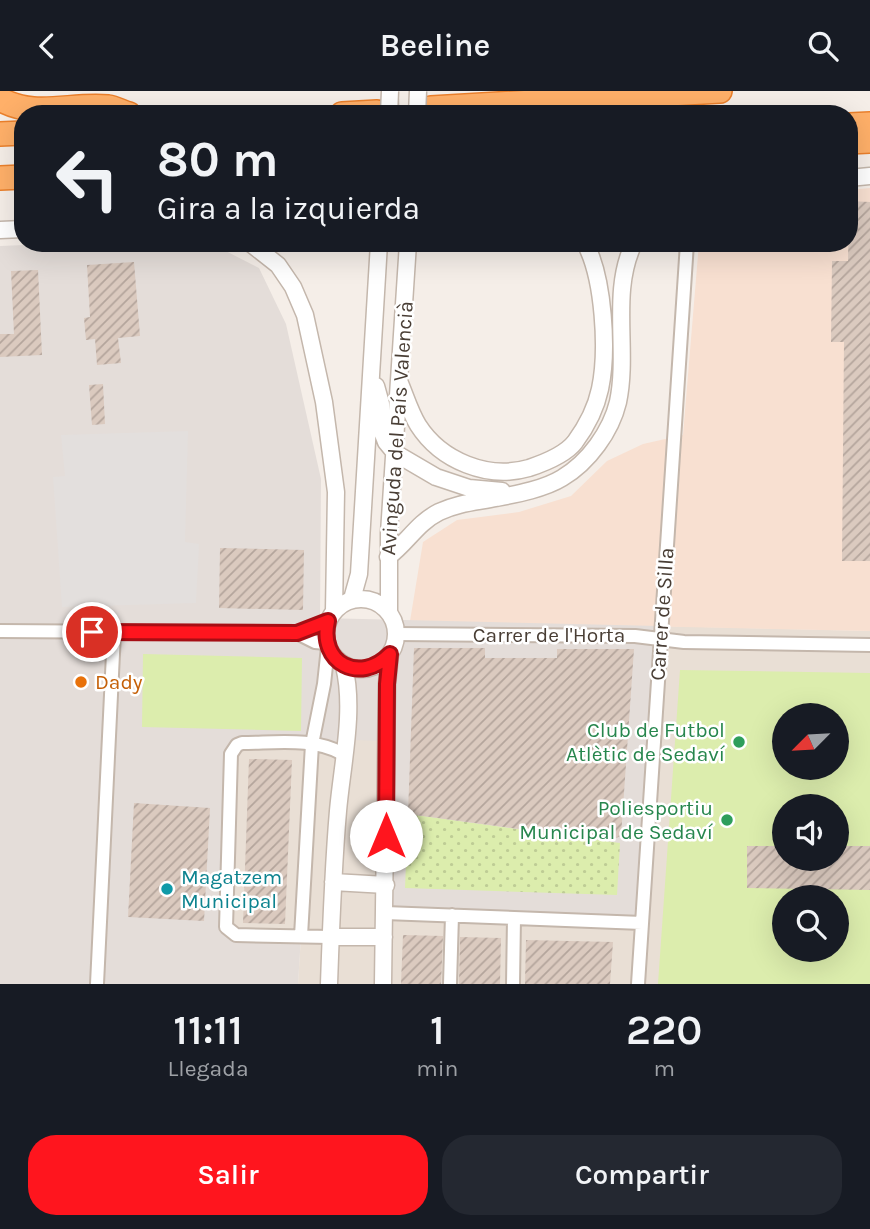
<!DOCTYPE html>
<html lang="es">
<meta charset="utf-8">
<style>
:root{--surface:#171b24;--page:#242831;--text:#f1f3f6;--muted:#9ea1a6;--accent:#ff151e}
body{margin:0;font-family:Karla,sans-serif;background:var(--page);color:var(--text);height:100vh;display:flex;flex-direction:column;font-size:26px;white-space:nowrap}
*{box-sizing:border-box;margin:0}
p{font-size:23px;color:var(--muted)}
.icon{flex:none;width:38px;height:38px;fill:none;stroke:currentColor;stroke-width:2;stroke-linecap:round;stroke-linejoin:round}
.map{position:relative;height:893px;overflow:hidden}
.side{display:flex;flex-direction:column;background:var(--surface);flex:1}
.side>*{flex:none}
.guide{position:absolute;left:14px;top:14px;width:844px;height:147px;border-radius:28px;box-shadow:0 7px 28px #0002;background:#171b24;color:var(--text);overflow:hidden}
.needle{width:46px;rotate:246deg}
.controls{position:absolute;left:772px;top:612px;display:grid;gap:14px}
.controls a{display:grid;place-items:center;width:77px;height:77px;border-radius:50%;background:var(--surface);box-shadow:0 7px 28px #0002;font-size:35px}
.pin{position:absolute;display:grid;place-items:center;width:60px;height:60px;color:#fff;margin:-30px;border:4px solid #fff;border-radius:50%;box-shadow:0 2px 7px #0007}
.me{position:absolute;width:77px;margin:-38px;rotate:0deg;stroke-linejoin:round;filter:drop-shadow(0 0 5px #0008)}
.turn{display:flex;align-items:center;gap:24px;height:147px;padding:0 28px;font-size:32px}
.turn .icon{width:91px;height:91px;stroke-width:2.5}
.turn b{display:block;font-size:49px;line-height:60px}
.eta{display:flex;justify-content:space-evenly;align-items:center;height:119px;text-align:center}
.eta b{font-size:42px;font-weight:600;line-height:49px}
.button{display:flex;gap:14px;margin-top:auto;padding:14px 28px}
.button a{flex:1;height:80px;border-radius:28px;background:var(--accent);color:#fff;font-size:28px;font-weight:600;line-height:80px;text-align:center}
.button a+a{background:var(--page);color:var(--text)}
header{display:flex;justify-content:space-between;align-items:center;height:91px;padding:0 28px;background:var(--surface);font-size:32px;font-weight:600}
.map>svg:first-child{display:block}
</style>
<header><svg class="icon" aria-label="back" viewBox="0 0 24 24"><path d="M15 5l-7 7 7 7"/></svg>Beeline<svg class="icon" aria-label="search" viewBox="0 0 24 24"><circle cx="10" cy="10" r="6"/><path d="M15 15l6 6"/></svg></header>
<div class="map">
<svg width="870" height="893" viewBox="0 0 870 893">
<defs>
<pattern id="grass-dots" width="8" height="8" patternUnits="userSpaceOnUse" patternTransform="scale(1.75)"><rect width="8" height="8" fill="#dcedad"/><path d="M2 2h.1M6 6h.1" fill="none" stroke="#becc95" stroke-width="1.8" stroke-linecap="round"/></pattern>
<pattern id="building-hatch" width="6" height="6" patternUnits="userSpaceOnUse" patternTransform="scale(1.75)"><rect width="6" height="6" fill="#dbcabf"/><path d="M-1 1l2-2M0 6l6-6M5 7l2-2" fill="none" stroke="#b4a59c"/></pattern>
</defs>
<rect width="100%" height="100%" fill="#f5eee8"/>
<path fill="#e9dfd5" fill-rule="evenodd" d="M659 535 870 540V893H298L301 845 236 844 225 830 233 658 350 649H387ZM784 625H836V677H784ZM784 716H836V768H784ZM784 807H836V859H784Z"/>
<path fill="#f8e0d1" d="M870 97V540L410 530 423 451 457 429 519 421 571 405 607 370 643 353 683 344 699 152H849V99Z"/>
<path fill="#e4ddd9" d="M74 152H210L259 177 286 233 321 388 320 527 659 535 642 832 385 822 387 650 350 649 312 653 237 654 229 841 301 845 298 893H0V155Z"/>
<path fill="url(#grass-dots)" d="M408 723 620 752 617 804 405 797Z"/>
<path fill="#dcedad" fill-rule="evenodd" d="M143 563 302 567 301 640 142 636Z
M680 579 870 582V893H658ZM784 625H836V677H784ZM784 716H836V768H784ZM784 807H836V859H784Z"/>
<path fill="#e3dfdd" d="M188 340 185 451 199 453 196 512 62 516 53 386 65 385 61 344Z"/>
<path fill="url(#building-hatch)" d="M849 110 870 111V470H842L844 251H831L832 170H848Z
M134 171 140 245 118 247 121 272 97 274 95 248 86 249 84 227 90 226 87 174Z
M38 179 42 264 0 266V243H14L11 180Z
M103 293 105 333 92 334 89 294Z
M220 457 304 459 303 519 219 517Z
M414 557H485V567H557V558H634L621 745 609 750 408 723Z
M249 668 292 669 285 833 243 832Z
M134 712 210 717 204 830 128 826Z
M747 755H784V768H836V755H870V799L747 797Z
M403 844 443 845 441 893H401Z
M460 846 501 847 500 893H459Z
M526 849 613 851 610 893H525Z"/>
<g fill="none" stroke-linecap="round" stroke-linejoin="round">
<path stroke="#d3cbc4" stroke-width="23" stroke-dasharray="23 11" stroke-linecap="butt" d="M377 21 431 17"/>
<defs>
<path id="minor" d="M0 540 297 542 328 530
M297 542 315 551 326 552
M396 543 635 545 684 551 870 554
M385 822 642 832
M301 845 312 653 324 593 328 556
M330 846 236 844 226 836 231 663 237 654 242 652C275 652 314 646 343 663
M97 893 114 542
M450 893 452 824
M513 893 514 827
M638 893 687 152"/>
<path id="tertiary" d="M849 87 870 85
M0 139 23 138
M250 152 278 174 293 196 305 224 324 311 336 401 334 520
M399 290C405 304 410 321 418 334 441 370 488 389 529 377 544 372 565 364 575 351 586 336 596 317 600 298 608 260 604 187 585 152
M376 295 381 313V338L386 351 395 362 436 386 469 397 502 400
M388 466C407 452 417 432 439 421 458 412 476 411 496 407 517 403 544 398 562 387 589 371 611 340 618 311 629 259 610 201 634 152
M326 543a35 35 0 1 1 70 0a35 35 0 1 1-70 0Z
M352 508 359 483 379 152
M389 521V442L408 152
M333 791 386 794
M330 846H384
M329 893C331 835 333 778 338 720 342 674 355 619 344 575
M383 893 387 593 390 563"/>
<path id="motorway" d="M0 8C34 28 71 12 108 16 115 17 122 21 129 23
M431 17 720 0
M342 23 377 21
M849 34 870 33
M0 43 23 42
M849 51 870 50
M0 87 23 86"/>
</defs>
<use href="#minor" stroke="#c4b7ac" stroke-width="16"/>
<use href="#tertiary" stroke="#c4b7ac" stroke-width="19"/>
<use href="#motorway" stroke="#eb802c" stroke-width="26"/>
<use href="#minor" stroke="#fff" stroke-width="12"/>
<use href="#tertiary" stroke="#fff" stroke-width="16"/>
<use href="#motorway" stroke="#ffb069" stroke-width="23"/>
<defs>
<path id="tertiary-bridge" d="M389 23 390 0
M417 23 418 0"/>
</defs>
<use href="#tertiary-bridge" stroke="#c4b7ac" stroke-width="19" stroke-linecap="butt"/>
<use href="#tertiary-bridge" stroke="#fff" stroke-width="16"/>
</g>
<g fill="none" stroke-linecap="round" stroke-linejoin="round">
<defs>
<path id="route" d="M92 541 297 542 328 530C318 572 360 594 390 563L387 593 386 745"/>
</defs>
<use href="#route" stroke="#a60e14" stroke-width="18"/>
<use href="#route" stroke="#ff151e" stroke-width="12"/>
</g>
<circle fill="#e8710a" stroke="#fff" stroke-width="2.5" cx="81" cy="591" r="7"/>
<g fill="#2e9e5b" stroke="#fff" stroke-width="2.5">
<circle cx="739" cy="651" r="7"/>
<circle cx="727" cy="729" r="7"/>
</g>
<circle fill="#0f9aa8" stroke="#fff" stroke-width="2.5" cx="167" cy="798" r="7"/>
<g text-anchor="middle" stroke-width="5" stroke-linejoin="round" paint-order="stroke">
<g font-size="21" fill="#493e35" stroke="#fff">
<text transform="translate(397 337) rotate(-86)" y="7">Avinguda del País Valencià</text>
<text transform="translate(662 523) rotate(-86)" y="7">Carrer de Silla</text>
<text x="549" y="551">Carrer de l'Horta</text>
</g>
<g font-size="21" fill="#c56008" stroke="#fff" text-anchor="start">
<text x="95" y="598">Dady</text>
</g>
<g font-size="21" fill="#27864d" stroke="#fff" text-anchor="end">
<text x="725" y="646">Club de Futbol<tspan x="725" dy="24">Atlètic de Sedaví</tspan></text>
<text x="713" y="724">Poliesportiu<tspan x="713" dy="24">Municipal de Sedaví</tspan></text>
</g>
<g font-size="21" fill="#0d838f" stroke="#fff" text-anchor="start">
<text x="181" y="793">Magatzem<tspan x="181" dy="24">Municipal</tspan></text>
</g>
</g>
</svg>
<div class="controls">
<a><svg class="needle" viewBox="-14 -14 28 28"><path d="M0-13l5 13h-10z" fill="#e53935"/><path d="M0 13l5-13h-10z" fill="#9ea1a6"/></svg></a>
<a><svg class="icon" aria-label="sound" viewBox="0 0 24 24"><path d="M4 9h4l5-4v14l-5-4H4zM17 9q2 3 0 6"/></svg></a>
<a><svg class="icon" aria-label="search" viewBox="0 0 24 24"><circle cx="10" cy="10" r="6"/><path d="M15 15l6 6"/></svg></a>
</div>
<div class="pin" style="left:92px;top:541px;background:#d93025"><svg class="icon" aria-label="arrive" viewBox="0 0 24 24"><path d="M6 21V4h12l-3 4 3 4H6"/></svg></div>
<svg class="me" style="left:386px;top:745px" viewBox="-20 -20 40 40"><circle r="19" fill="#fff"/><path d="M0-13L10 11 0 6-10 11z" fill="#ff151e"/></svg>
<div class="guide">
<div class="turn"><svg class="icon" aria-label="left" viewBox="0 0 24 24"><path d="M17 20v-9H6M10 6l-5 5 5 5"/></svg><div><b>80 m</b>Gira a la izquierda</div></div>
</div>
</div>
<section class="side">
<div class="eta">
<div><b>11:11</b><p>Llegada</p></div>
<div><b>1</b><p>min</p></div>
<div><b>220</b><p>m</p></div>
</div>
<div class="button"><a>Salir</a><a>Compartir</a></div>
</section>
